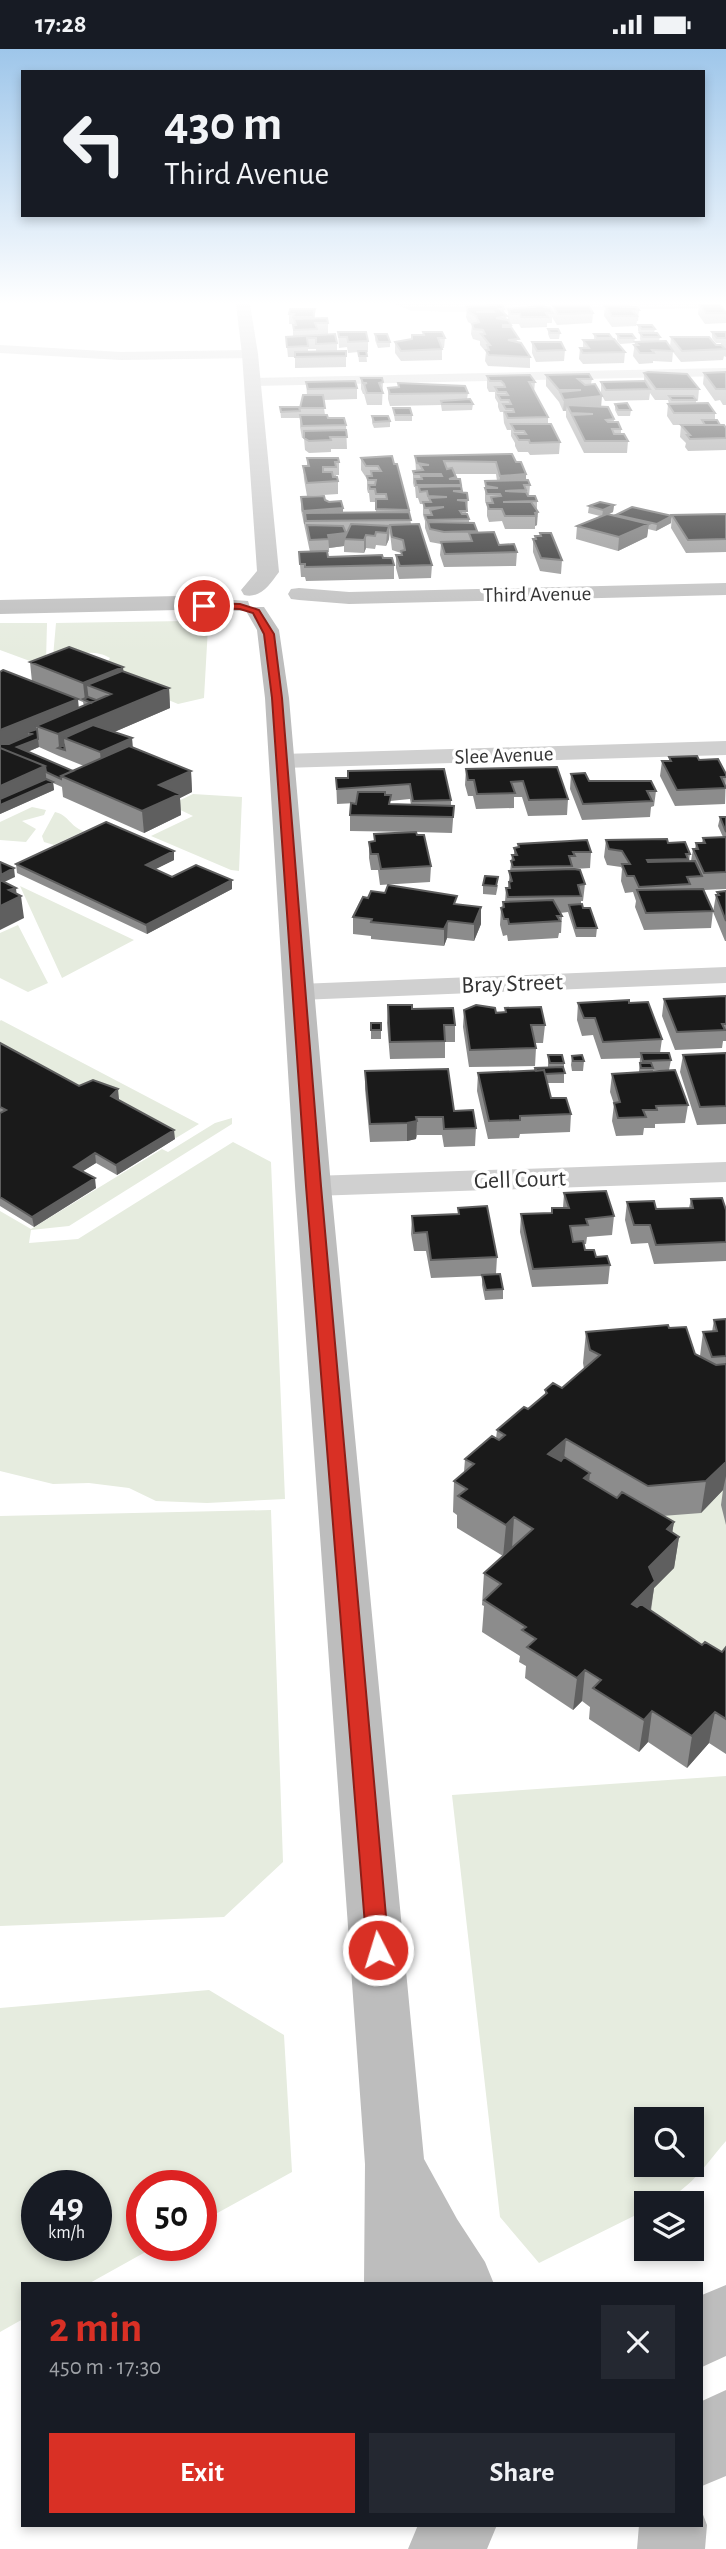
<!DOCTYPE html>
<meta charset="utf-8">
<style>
:root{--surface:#171b24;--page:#242831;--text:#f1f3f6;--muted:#9ea1a6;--accent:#d93025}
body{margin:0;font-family:"Alegreya Sans",sans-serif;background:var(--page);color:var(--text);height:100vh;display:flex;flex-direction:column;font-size:26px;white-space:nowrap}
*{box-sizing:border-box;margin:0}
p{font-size:23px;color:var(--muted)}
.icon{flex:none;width:38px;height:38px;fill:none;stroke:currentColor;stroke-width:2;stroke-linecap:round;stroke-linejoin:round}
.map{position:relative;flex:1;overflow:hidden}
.sheet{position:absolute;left:21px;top:2233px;width:682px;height:245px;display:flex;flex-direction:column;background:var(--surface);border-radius:0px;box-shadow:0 4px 10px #0003}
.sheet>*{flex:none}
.banner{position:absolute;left:21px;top:21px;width:684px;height:147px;border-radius:0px;box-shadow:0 4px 10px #0003;background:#171b24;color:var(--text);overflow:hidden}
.controls{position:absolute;left:634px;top:2058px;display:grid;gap:14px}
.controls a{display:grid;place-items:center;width:70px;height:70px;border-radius:0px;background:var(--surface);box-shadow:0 4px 10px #0003;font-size:35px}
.speed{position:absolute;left:21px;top:2121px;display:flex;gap:14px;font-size:35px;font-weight:700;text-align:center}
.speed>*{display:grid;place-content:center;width:91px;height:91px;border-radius:50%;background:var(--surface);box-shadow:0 4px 10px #0003;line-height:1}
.speed small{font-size:18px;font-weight:400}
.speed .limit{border:10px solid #d22;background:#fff;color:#111}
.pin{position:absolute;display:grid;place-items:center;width:60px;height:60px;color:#fff;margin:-30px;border:4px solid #fff;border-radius:50%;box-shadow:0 2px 7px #0007}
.me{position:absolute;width:77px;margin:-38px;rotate:355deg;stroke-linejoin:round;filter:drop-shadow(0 0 5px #0008)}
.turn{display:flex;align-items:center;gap:24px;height:147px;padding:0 28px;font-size:32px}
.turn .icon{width:91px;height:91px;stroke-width:2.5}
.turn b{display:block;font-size:49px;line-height:60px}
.round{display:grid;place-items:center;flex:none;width:74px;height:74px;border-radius:0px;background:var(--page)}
.summary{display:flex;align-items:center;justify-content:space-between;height:119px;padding:0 28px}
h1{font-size:42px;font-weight:700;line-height:52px;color:var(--accent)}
.action{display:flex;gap:14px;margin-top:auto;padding:14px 28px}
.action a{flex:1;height:80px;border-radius:0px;background:var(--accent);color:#fff;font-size:28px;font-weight:700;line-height:80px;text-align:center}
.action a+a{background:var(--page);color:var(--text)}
.status{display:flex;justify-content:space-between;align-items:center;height:49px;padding:0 35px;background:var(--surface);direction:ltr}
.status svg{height:19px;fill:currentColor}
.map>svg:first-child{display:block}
</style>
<div class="status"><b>17:28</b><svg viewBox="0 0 49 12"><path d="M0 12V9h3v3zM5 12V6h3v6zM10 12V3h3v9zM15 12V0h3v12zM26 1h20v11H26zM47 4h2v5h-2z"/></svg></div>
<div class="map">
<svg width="726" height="2500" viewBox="0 0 726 2500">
<rect width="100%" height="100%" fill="#fff"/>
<path fill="#e6ecdf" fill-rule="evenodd" d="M186 572 208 578 204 649 178 655 154 645 107 614 110 609C94 599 71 606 53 608L56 574Z
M0 574H47L46 612 38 615 0 601Z
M193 745 242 748 239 822 231 821 151 787 193 767 170 756Z
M32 758 46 761 44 766 22 772 36 780 26 793 0 791V773Z
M55 763C69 766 70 778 84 782L54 796 44 793 42 787Z
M20 837 134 891 62 929Z
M18 876 48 934 28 943 0 929V884Z
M0 972 1 971 199 1075 176 1089 115 1056 120 1049 94 1039 82 1044 0 1000Z
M232 1069V1075L69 1177 31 1181 29 1194 78 1190 233 1093 271 1113 285 1450 207 1454 156 1452 129 1439 89 1434 53 1435 0 1422V1162L31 1180 162 1100 168 1103 215 1074Z
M563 1421 726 1439V1625L664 1608Z
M271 1461 283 1813 224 1868 0 1877V1467Z
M726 1727V2092C704 2117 682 2154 646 2154V2161L539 2214 500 2168 452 1746ZM646 2070H691V2116H646Z
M209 1941 284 1986 292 2123 201 2173V2137H142V2196H158L88 2235H23V2270L0 2283V1959ZM37 2137H96V2196H37Z"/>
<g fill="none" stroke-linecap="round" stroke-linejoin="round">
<path fill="#d0d0d0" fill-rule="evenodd" d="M394 255H723L716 259 473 263 412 262Z
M0 296 121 303 250 301 257 305 250 309 121 311 0 304Z
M726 319V327L252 337 245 333 252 329Z
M726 692V706L282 719 274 717 270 712 274 707 282 705Z
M726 918V934L299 951 289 949 285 943 289 937 299 935Z
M726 1113V1133L313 1147 301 1144 297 1137 301 1130 313 1127Z"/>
<path fill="#bdbdbd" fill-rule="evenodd" d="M236 255H250L258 305 279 523C270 535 261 550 244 546L241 541 257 522 242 305Z
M726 534V546L349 555 299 551 291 550 288 545 291 540 299 539 349 543Z
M178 547 248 552 250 558H264L279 581 289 649 331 1137 424 2110 457 2170 485 2213 494 2235H364L365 2115 295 1137 265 649 257 581 246 562 178 561 0 565V551Z
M726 2236V2307L702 2318V2246Z
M726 2341V2427L702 2437V2352Z
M702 2463 707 2476 705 2500H637L639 2476H702Z
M418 2476H497L487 2500H408Z"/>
</g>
<path fill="#8c8c8c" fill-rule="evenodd" d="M699 255 726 262V274L705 275 698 265Z
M553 257 593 264 592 274 557 276 552 268V274H547V278L521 279 519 275H511L510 278 518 294 530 308V319L488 317 485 312 486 303 480 296V292L473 290 471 285 472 275 468 273 466 268 467 258 504 260V264L507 270 508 271V260L552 263ZM493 262 494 263H476Z
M605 257 639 261 638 272H637L636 277 612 278 604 267Z
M315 260V270L328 274V285H317V286L337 294V302L346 307V318L295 319V308H288L286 288 293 287V275H289V265ZM308 300H316V302H308Z
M638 276 655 280 654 284 660 288 659 292 670 298 671 288 716 296H721V294H716L712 289V283H726V308L724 307 723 311 681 313 673 303 672 313 653 312V314L639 315 633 307 635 293H641L640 290V284L638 282Z
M548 280 560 284 559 290H550L548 285Z
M338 283 368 292V303H366L367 313H359L358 303 348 304 347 298 339 299Z
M423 283 445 289 444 299H442V311L401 312 395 304V293L412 291 423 286Z
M375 285 390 293V298L378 299 375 291Z
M594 285 612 289V290L625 303 624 314 583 315 579 310 580 299H583V291L594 290Z
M617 285 635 289 634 294 620 295 617 291Z
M532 293 565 301 564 312 536 313 532 304Z
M726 323V362V356H723L720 351 715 352 703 335 704 324Z
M644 324 699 340 698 351H696V355L715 364V371L720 376 726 379V401L688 402 685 398 686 394 680 388 681 376H673L667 367 668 355H669L668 351H655L650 344 649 351 605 352 601 345V333L644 332Z
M546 326 592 330 591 335 601 358 614 370V373L621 380V385L628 392 627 404H584L566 368V362H563L559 353 546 337Z
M487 327 535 333 534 343 548 368V375L560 393 559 405 530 406 528 403H518L515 397V394L511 387V381H507L504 374 503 363H500L498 358V354L495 349V343H489L487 339Z
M361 329 383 333 382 356H367L364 345H363L361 340Z
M306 333 357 339V350L323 351 325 366 328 369 346 376 347 400H331V403L309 404 305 401 304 389H302L300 378V359L307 346Z
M398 334 468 344 467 350 473 355 472 361 442 362 441 356 390 357 388 350V339L398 338Z
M615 355 631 361 630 367H618L615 361Z
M280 358 300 362V369H281Z
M393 359 412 366V372H395Z
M372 367 390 372V378L374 379 372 374Z
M392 407 409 461 411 475 432 516 431 529 399 530 396 519V506H401V504L392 501 390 484 389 490 386 497 376 496 375 500 366 499 364 504 344 503V497L329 499V503H327L328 508 383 509 394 516V530L306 532 305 528H301L299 503H310L301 461V448L325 451 343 459V463H376L375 453H370L369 444H368L367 440V430L361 421V409Z
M415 407 516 413 530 436 529 447 537 452V476L535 477V480H505L502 472 489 473 487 467V458L485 452V432H497L496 425H454L456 430 461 436 462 443 468 451 466 465 469 470V474L477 482V484L499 496 517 503 516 517 444 518 440 506 441 495 430 493 425 479V472L423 466V455H420L418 449H416L415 438H414L413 434V422H416Z
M307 409 339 413V426H336L338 432V445L307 447 304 430 303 417H307Z
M614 456 613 463 609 465 671 474 656 482 648 480 647 488 618 502 576 490 577 477 600 467 588 464 589 457Z
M726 465V503L686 504 671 479 672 466Z
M540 484 562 511 561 525 540 522 533 503V490H535V487H540Z
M30 613 123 622 169 639 170 659 114 683 132 689 133 699 191 722 192 743 180 749 181 766 144 784 63 748 62 738 53 734 54 741 0 765V623L32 633ZM78 651 83 653 84 657 78 659ZM39 698 59 707 84 717 73 722 27 703Z
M669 708 699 711 726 725 725 755 675 757 660 727 662 712H669Z
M557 718 568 750 567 766 528 767 522 748H514V759L476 760 473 747H468L465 736 466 720Z
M444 720 451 751V757H454L452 784 416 783 431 817 430 833 380 836 378 821H371L369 809V793L374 792V785L412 783 350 782V766L356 754 337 755 336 729H348V722ZM410 750 411 756 390 755V752Z
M571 725 589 732 656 742 654 757 651 758 650 768 582 771 570 740Z
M720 768H726V840L704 841 713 862 711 879 644 881 635 858 636 852 633 843 625 844 621 832 622 820 621 818 607 816 604 808 606 791 668 794 690 805 689 812H691L693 800H695L696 794H702L703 789 723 788 718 777Z
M518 795 591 803 590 819 574 820 585 835 583 852H581V855L597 879 596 888H576L568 863 560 864 562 867 561 884H559L558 889 508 892 507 886 503 887 500 876 501 859H502L503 853H505L506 839H508L512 806H514V799L518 798Z
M174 811 155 820 172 828 232 840 147 885 17 824 16 815Z
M483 836H498L496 846 483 845Z
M726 842V892H725L713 863 716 846H717V843Z
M457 855 481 875 474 892 447 889 444 897 371 890V887L353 885V868Z
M726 947V992H723L722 999 675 1001 662 967 664 950Z
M578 954H629L662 990 660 1004 671 1011 669 1021H653V1022L688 1056 685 1074 655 1075V1079H644L643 1086 616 1087 612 1072 614 1055 610 1043 612 1025 639 1023 640 1009 601 1010 593 986 582 987 577 971Z
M388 956 412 960 455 976V993H445V1009L390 1010 387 974Z
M505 959 545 976 543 994H535L536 999 535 1017 469 1018 463 978 464 961 505 963Z
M371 974H381V990H371Z
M0 994 79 1037 119 1050H118L175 1090 117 1126 96 1114 83 1122 96 1139 34 1178 0 1157Z
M726 1004V1075L697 1076 680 1023 683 1006Z
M548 1006 564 1014V1034H547L551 1049 571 1065 570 1083 520 1085 519 1089 488 1090 477 1042 478 1024 535 1022V1019L548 1018Z
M572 1007 584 1012 583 1022H572L571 1016Z
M365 1022 454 1062 476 1079 475 1097 444 1098 442 1086H417L416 1090 407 1092 370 1093 365 1040Z
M564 1144 614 1167 612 1186 587 1188 586 1195H584L585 1201 610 1216 608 1235 532 1238 520 1183 521 1165 551 1164 552 1159H563Z
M691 1150 726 1161V1212L654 1215 648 1194 631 1195 625 1171 627 1153 656 1160 689 1159Z
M458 1159 497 1208 496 1225 503 1240V1250L485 1251 482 1236V1227L431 1229 426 1202H414L411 1185 412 1167 458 1165Z
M726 1270V1476L721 1456 723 1441 701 1464 662 1467 674 1473 672 1484 679 1488 674 1519 654 1539 651 1562 702 1596 722 1603 726 1598V1705L709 1694 687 1719 648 1693 639 1703 589 1670 590 1658 582 1652 573 1661 525 1629 526 1617 519 1613 520 1607 482 1583 484 1557 482 1556 484 1524 503 1507 457 1479V1466L453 1463 454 1432 464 1423 465 1410 496 1390 497 1381 528 1360 545 1346V1341L562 1339 584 1320 583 1314 586 1283 669 1279 695 1305 700 1307 703 1283H712L714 1271Z"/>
<path fill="#5f5f5f" d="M602 347 601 359 567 356 566 362H563L564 351Z
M526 425V436L499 440 500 427Z
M614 456 613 463 602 468 603 461Z
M343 459V472L305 464V475H304L303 462Z
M538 463 537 476 535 477V464Z
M672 467 671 474 656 482 657 475Z
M649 475 647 488 618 502 619 488Z
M389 477V490L386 497 387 484Z
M346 484 344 497 329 499 328 486Z
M366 486V499L364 504V491Z
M123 618 125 638 87 636 89 652 85 651 83 634Z
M169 639 170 659 98 690 64 689 65 701 59 699 58 685Z
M78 650 80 671 36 677 37 688 28 683 29 691 0 703V681Z
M132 689 133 710 102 724 100 703Z
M38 690 39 698 18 707 17 698Z
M45 717 47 736 53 733 54 741 0 765V737Z
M191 722 192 743 180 749 181 766 144 784 142 762 159 736Z
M174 802V811L146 825V816Z
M14 819 15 828 0 835V822Z
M232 831V840L147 885 146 876Z
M16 839 17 849 21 847 24 869 0 881V857L9 841Z
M481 858V875L474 892V875Z
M448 872 447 889 444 897V880Z
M118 1040 119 1050 112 1056 111 1047Z
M417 1072 416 1090 407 1092V1074Z
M174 1081 175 1090 117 1126 116 1116Z
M95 1104 96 1114 75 1127 74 1118Z
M95 1129 96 1139 34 1178 32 1168Z
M566 1390 563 1421 548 1405Z
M726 1413V1427L723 1441 701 1464 706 1432Z
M590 1424 587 1455 584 1429Z
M514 1468 512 1500 503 1508 506 1476Z
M674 1473 670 1496 679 1488 674 1519 654 1539 650 1564 627 1586 632 1555 667 1480Z
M585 1621 582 1652 573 1661 577 1629Z
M652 1662 648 1693 639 1703 644 1671Z
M715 1663 709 1694 687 1719 692 1687Z"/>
<path fill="#1a1a1a" stroke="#5f5f5f" stroke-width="2" fill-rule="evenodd" d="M502 255 504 260H500L507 267 496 269 508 271 511 276H503V278H511L519 290 508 291 521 294 530 308 489 306 486 301H489L487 296H490L481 285H485L483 281 474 280 472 275 479 273 476 267 468 263 467 258ZM493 262 494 263H476Z
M699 255H720L726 264H706Z
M541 257 550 259 553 264H546L548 268H521L520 265H511L508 260Z
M553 257H589L593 264 558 265Z
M605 257 636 258 639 261 633 262 637 267H612Z
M290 260H315L313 268H293L294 265H289Z
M327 269 328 274H315L317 280 294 281 293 276H296L294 270Z
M638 276H652L655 280H642Z
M548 280H558L560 284H550Z
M338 283H366L368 292 348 293 347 288H339Z
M423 283H442L445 289H438L442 300 401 302 395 293 412 290V286H424Z
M712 283H726V289H717Z
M640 284H657L660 288H643Z
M335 285 337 294 316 295V289H307L308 297 287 298 286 288Z
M375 285H387L390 293H378Z
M594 285H609L612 289H597Z
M617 285H632L635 289H620Z
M671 288H709L716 296H721L725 300 682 302Z
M614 290 625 303 583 304 580 299H589L583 291Z
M666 292 673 302 652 301 654 304H640L634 296H638L635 293Z
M532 293H561L565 301 537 302Z
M346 302V307L295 308V303Z
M358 302H366L367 307H359Z
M648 323 687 325 699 340H656L644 324Z
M726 323V340H716L704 324Z
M589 325 592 330H578L585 336 595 335 602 347 564 351 560 343 581 341H559L546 326Z
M530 326 535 333H529L548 368 508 369 505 363H514L513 360H506L503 355H511L509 351H501L498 346H508L506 343H498L495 338H505L504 335 501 332H490L487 327Z
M361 329H382L383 333 379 334 383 344H367L364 335 367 334H363Z
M355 332 357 339 308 340 306 333Z
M645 332 650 340 606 341 601 333Z
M398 334 465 337 468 344 390 345 388 339 399 338Z
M303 346H323L325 359H300Z
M669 347H693L696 351H672Z
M470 350 473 355H442L441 352Z
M627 354 631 361H618L615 355Z
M708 354 715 364H674L668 355Z
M567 356 608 358 614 370 606 371 608 373H618L621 380H612L614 385H624L628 392H585L572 366 593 365 571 364Z
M280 358H299L300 362 281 363Z
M393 359H410L412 366H395Z
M300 366H327L328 369H344L346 376 302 377Z
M372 367H388L390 372 374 373Z
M702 371H717L720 376H705Z
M511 375H551L560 393 530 394 529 391H519L515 385H526L524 382H515Z
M681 376H724L726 379V389L690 390 687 386H690Z
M346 381 347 388H330L331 391 309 392 304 389V382Z
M512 405 516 413H521L526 425 500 427 496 413 444 412 447 420 452 419 456 428 449 430H460L461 436H416L415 430H422L421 427H442L441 425H414L413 422 423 421 420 416H429L417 414 415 407Z
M392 407 394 415H397L409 461 376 460V450H387L386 445H376L375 440H370L369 436H375L376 431H368L367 427H372L371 422H381L378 417H366L361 409Z
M307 409H338L339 413H335L336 418H323V423H332L333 428H337L338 432 307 434 303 417H309Z
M528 431 530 436H524L526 441 505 442 526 443 528 447H535L537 452 503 453H531L538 463 535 464 536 467H505L502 460H489L487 454H493L491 448 501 447 500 445H487L485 439H498L486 437 485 432Z
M461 437 462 442H453L467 444 468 451H457L466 452 467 462H460L462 465H467L469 470 427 471 425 466H432L430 461 444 458 425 459 423 453H431L429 449 447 448 428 447 427 442 420 443 419 438Z
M324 447 325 451 329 453 341 452 343 459 303 462 301 448Z
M600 453 614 456 603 461 589 457Z
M632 458 672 467 657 475 616 466Z
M409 463 411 471 306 472 305 464Z
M607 465 649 475 619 488 577 477Z
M726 465V490L688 491 672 466Z
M428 473 474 474 477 482 444 483 430 480Z
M351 475 389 477 387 484 376 483 375 487 366 486 364 491 344 490Z
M419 475 432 516 400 517 396 506H402L401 502 405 501 403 491 392 488 390 476Z
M307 476 343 477 346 484 328 486 329 490 310 491Z
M494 483 499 496 514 495 517 503 445 505 441 493 472 492 469 484Z
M540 484H551L562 511 541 509 533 490H536L535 487H541Z
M327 502 328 508 382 506 383 509H392L394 516 305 518V515H300L299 503Z
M69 598 123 618 83 634 30 613Z
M3 621 78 650 0 681V623Z
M122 622 169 639 58 685 36 677 111 645 87 636Z
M88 648 96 651 91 654 83 650Z
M93 676 132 689 100 703 64 689Z
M37 680 38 690 17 698 73 722 61 727V730L46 723 45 717 0 699V695H9L32 685 28 683Z
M64 696 65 701 58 699Z
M129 697 191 722 159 736 180 745 142 762 61 727Z
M0 699 45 717 0 737Z
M697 707 699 711 718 710 726 725V728H721L726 739 677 741 662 712H671L669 708Z
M557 718 568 750 529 751 523 732 511 733 515 744 477 745 474 731H468L466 720Z
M444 720 451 751 413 752 410 735 337 740 336 729H348V722Z
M585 724 589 732H651L656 742H647L652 752 583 755 571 725Z
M46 730 53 733 0 756V750Z
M358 743H385V746H391L389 755 454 757 453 768 350 766 351 754 356 755Z
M720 768H726V783Z
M106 773 174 802 146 816 172 828 196 816 232 831 146 876 16 815Z
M416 783 417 786H424L431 817 381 820 378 805H371L369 793 375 792 374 785Z
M726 788V823L704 824 693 800H698L696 794H705L703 789Z
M667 790 668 794 685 793 690 805H686L688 810 647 811 648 813 695 812 702 827 687 828 690 835 639 838 634 827H627L622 815H630L622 802 609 800 606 791Z
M587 791 591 803H573L575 807H569L572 817 513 818 511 812 514 811 512 806H517L514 799 519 798 518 795Z
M0 813 14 819 1 826Z
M574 820 580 821 585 835 578 836 581 847 508 848 506 839H510L509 833 512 832 509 822Z
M485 827 498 828 496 837 483 836Z
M0 831 16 839 9 841 21 847 0 857Z
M388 836 457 847 454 855 481 858 474 875 448 872 444 880 371 873 372 870 353 868 363 848 368 849 371 842 385 844Z
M703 840 713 862 646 864 637 841Z
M726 842V872L716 846H719L717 843Z
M553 851 562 867H557L560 872 509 875 508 870H504L501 859 504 858 503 853Z
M582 855 583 859H590L597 879H576L569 856Z
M726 947V975H722L725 981 677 983 664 950Z
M629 951V954L648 953 662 990 603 993 595 969H584L578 954Z
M388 956H412V960L453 959 455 976H444L445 992 390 993Z
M476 956 495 959 496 964 506 963 505 959 541 958 545 976H531L536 999 470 1001 464 961Z
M371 974H381V981H371Z
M0 994 79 1037 93 1031 118 1040 111 1047 174 1081 116 1116 95 1104 74 1118 95 1129 32 1168 0 1148V1064L6 1061 0 1058Z
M641 1004H669L671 1011 643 1012Z
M726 1004V1057L700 1058 683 1006Z
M548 1006H562L564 1014H550Z
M582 1006 584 1012H573L572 1007Z
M640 1014H651L653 1019H641Z
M563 1018 565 1024 545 1025 544 1021 536 1022 535 1019Z
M448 1020 454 1062 473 1061 476 1079 444 1080 443 1068H416L417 1072 407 1074 370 1075 365 1022Z
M544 1021 551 1049H566L571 1065 520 1067V1071L489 1072 478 1024Z
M675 1021 688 1056 656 1057 657 1061H643L646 1068 618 1069 614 1054 620 1053 612 1025Z
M606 1142 614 1167 586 1170 588 1176 570 1177 573 1193 583 1192 585 1201H594L596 1208 607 1207 610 1216 533 1220 521 1165 552 1164V1159H569L564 1144Z
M722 1149 726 1161V1193L656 1196 650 1176H634L627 1153 654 1152 656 1160 693 1159 691 1150Z
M487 1157 497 1208 431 1211 427 1183 414 1184 412 1167 459 1165 458 1159Z
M500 1225 503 1240 486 1241 482 1226Z
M726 1270V1307L712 1308 703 1283 717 1282 714 1271Z
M668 1276 669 1279 686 1278 695 1305 716 1316 726 1315V1413L706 1432 648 1437 566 1390 548 1405 561 1412 564 1408 590 1424 584 1429 617 1449 622 1443 674 1473 667 1480 679 1488 649 1518 655 1532 632 1555 637 1558 641 1555 702 1596 705 1593 722 1603 726 1598V1670L715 1663 692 1687 652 1662 644 1671 593 1639 601 1631 585 1621 577 1629 527 1598 536 1590 522 1581 526 1578 484 1551 501 1535 484 1524 533 1480 514 1468 506 1476 458 1447 467 1440 454 1432 474 1415 465 1410 492 1387 499 1391 505 1386 497 1381 524 1358 528 1360 547 1344 545 1341 553 1334 562 1339 600 1306 590 1301 586 1283Z"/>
<linearGradient id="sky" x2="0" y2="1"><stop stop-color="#9ec6ea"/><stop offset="0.42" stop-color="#fff"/><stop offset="1" stop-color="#fff" stop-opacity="0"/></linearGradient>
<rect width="726" height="605" fill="url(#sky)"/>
<path fill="#d93025" stroke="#8d1f18" stroke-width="2" d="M204 554 240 555 259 561 274 585 282 649 321 1137 389 1901 386 1908 378 1911 370 1908 367 1901 306 1137 272 649 264 585 253 564 240 560 200 559 199 557Z"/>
<g text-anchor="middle" stroke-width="7" stroke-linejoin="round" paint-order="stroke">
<g font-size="21" fill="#333" stroke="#fff">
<text transform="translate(537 545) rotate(-1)" y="7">Third Avenue</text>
<text transform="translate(504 706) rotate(-2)" y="7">Slee Avenue</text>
</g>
<g font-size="24" fill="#333" stroke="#fff">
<text transform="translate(512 934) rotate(-2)" y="8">Bray Street</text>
<text transform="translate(520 1130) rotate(-2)" y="8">Gell Court</text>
</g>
</g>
</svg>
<div class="controls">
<a><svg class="icon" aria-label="search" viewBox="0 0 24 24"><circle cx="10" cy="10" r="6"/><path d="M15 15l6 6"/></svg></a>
<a><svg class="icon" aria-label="layers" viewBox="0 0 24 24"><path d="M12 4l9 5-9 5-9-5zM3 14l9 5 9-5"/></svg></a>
</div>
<div class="speed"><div>49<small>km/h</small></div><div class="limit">50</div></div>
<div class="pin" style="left:204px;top:557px;background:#d93025"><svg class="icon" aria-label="arrive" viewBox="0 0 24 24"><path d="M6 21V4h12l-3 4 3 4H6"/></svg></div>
<svg class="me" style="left:378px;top:1901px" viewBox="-20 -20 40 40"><circle r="17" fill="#d93025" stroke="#fff" stroke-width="3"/><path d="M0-11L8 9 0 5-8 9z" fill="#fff"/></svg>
<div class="banner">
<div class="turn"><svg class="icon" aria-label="left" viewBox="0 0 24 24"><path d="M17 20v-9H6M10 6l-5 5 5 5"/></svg><div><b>430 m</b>Third Avenue</div></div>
</div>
<section class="sheet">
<div class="summary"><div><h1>2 min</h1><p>450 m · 17:30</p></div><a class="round"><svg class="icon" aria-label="close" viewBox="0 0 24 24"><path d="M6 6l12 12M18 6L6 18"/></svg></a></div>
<div class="action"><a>Exit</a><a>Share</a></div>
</section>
</div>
